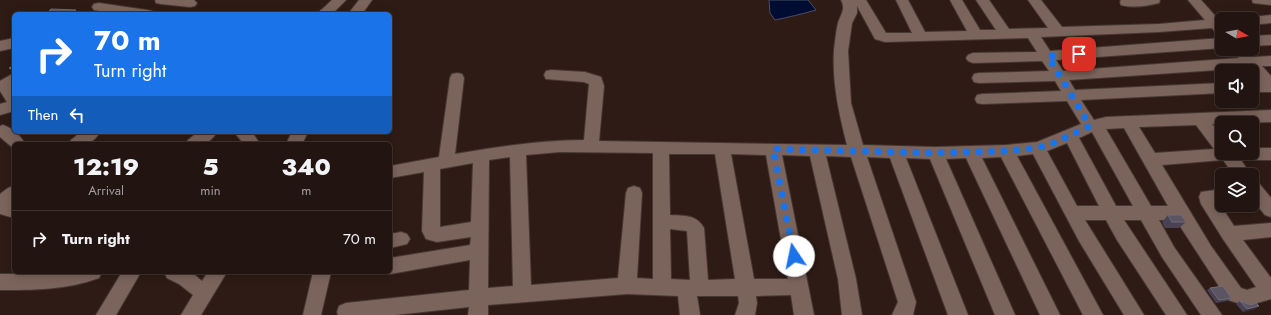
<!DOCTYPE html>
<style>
:root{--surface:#221410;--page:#2e211e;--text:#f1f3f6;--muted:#a29e9f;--line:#3f3330}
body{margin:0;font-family:Jost,sans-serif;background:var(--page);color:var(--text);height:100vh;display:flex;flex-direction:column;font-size:15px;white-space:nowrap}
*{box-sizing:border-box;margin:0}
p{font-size:13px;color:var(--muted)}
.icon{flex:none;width:22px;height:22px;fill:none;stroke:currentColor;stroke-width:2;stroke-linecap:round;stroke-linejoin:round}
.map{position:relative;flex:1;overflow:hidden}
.details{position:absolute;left:12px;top:142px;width:380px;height:132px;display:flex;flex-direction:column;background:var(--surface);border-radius:6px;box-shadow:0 2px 10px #0003,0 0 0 1px var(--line)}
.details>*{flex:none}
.guide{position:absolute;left:12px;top:12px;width:380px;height:122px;border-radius:6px;box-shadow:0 2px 10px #0003,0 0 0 1px var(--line);background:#1a73e8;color:#fff;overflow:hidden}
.needle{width:26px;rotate:99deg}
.tools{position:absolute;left:1215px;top:12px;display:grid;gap:8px}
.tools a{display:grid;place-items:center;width:44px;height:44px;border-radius:6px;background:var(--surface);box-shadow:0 2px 10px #0003,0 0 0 1px var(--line);font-size:20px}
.pin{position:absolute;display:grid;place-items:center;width:34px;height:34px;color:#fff;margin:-17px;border-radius:8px;box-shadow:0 2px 6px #0006}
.me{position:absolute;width:44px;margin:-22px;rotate:349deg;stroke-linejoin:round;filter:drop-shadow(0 0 3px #0008)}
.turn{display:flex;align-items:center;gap:14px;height:84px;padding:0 16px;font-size:18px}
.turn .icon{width:52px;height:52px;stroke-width:2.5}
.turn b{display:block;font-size:28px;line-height:34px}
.then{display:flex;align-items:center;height:38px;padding:0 16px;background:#0003;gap:8px;font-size:15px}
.eta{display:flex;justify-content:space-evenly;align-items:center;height:68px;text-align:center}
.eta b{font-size:24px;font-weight:800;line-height:28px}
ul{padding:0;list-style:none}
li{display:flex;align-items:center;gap:12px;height:56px;padding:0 16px;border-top:1px solid var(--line)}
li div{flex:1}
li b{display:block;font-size:15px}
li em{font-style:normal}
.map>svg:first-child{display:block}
</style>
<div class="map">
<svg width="1271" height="315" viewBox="0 0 1271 315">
<rect width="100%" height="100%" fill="#2e1b15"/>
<path fill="#000c31" stroke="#494e66" d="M769 0H808L816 10C802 14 789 17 775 20L770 13Z"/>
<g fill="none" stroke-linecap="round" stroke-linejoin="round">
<defs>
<path id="minor" d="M155 0H194L197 3 195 6 190 7 161 4 156 3Z
M332 0H346L332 14H317Z
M359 0H372L362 14H348Z
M841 0H866L886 33H912L896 0H908L925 32 967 31 950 0H962L980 30H996L976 0H989L1009 29 1048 28 1028 0H1041L1062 27 1159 24 1205 20 1188 0H1201L1218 19H1223L1222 33 1215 32 1212 28 1159 32 1041 37 1050 51 1222 38V48L1056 60 1063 71 1239 58 1231 49H1246L1254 57 1271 56V66H1262L1271 76V92H1252V82H1260L1252 73V71L1247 68 1069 80 1075 90 1222 83V93L1081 100 1094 120 1106 117 1271 110V122L1212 124 1222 137V153H1252V148H1271V160H1241L1251 175H1234L1223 160 1162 165 1211 246 1241 288 1247 290 1256 287 1223 239 1201 204 1199 197 1201 192 1222 189V203H1219L1234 226 1271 223V237L1243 240 1271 278V299L1247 306 1228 300 1176 220H1159L1174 247 1222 315H1201L1162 257 1141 220H1124L1187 315H1166L1117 240 1106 220H1085L1144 315H1124L1079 241 1033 154 1017 156 1103 315H1083L1001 157 982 158 1060 315H1040L966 158 946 159 1015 315H995L930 159 906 158 968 315H948L890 158 867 157 916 302 913 315H892L898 302 851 157 826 156 856 279 862 315H842L838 279 810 156 782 155 814 315H794L791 295 756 296 757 303 755 315H735L739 303 738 296H697L700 315H680L678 296 627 294 488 305V315H468L469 307 395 315H338L337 312 339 306 346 303 469 290 470 260 390 274 385 272H390V258L470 245 471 237 437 242 426 239 422 231 424 172 390 178V166L439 157 450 78 452 74 457 73 462 74 464 78 455 154C498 147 540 140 584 140L589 84 584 82 546 79 544 75 546 71 551 70 585 72 601 77 604 86 599 141 847 145C839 114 832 82 834 50 835 42 836 31 838 23 841 14 846 9 841 0ZM857 6 875 39 885 42 1028 38 1037 52 973 53 968 55 966 58 968 61 973 63 1042 61 1049 71 979 73 974 74 972 78 974 82 979 83 1055 81 1061 91 982 94 977 95 975 99 977 103 982 104 1067 101 1081 124 1037 142 1006 145 935 147 863 145 851 103 848 51 852 23 857 13ZM1196 125 1214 149 1155 153 1139 127ZM1124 128 1168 206H1151L1106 129ZM1092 132 1133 206H1116L1079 138ZM1067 143 1099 206H1077L1047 151ZM560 152 653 153V279L637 278 642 193 640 188 634 186 628 188 626 193 618 278 531 285 526 155ZM669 154H715L735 279 708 280 704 228C696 214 684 216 670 215ZM731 154 766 155 788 279H754ZM510 157 513 286 488 288 489 160ZM473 163 471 222 440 227V169ZM670 229 687 231 690 280 671 279Z
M1121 0H1160L1159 3C1148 6 1132 8 1121 5L1120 2Z
M1252 0H1271V5L1253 3Z
M99 3 147 10 152 11 154 14H119L94 10 92 7 94 4Z
M1271 15V23L1252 25V19H1247L1252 17Z
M1271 35V45L1252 46V36Z
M14 38V48L0 51V41Z
M14 73V85L12 86 14 89V111L0 115V104L7 102 0 91V81Z
M3 125C12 128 21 136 25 144H14V149L0 137V126Z
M81 132H100C92 146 83 144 69 144L71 140Z
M198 132H217C209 146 200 144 186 144L188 140Z
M234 132H252L260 144H244Z
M292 132H308L302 144H286Z
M1252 180 1258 182 1271 198V217L1265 215 1252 199Z
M14 186V202L12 204H14V218L0 214V194L8 188Z
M401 232 407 234 410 239 407 244 390 248V234Z
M57 272H102L99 278C66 290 35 290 0 290V274H44Z
M122 272H141L116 315H96Z
M164 272H191L202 281 208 272H227L201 315H181L193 295 179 284 167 278Z
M313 272H331L321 315H303Z"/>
</defs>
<use href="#minor" stroke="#463833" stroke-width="2"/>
<use href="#minor" fill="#7b645c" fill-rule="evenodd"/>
</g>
<path fill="#494254" d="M14 65V73L9 68Z
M1168 215 1186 222 1179 228H1165L1162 222Z
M1210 288 1231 298 1227 301 1216 303 1207 290Z
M1240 301 1255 309 1243 312 1236 304Z"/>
<path fill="#362b34" d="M76 10 79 14H72Z
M1259 306 1255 309 1243 312 1247 309Z"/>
<path fill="#5b5463" stroke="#736b77" d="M51 9 76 10 72 14H46Z
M321 10 333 11 331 14H318Z
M14 65V69L9 68Z
M1168 215H1181L1186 222H1172Z
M1223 286 1231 298 1219 300 1210 288Z
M1240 301 1251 305 1256 303 1259 306 1247 309Z"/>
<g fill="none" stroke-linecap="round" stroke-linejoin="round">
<path stroke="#1a73e8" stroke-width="7" stroke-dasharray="0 12.6" d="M794 256 773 149 935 153 1006 151 1037 148 1054 143 1090 126 1048 56 1079 54"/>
</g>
</svg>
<div class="tools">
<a><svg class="needle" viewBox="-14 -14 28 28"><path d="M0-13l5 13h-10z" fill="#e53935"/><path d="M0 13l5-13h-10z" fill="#a29e9f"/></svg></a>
<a><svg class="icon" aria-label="sound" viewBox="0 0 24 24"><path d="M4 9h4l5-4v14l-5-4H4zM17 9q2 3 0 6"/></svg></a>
<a><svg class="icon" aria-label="search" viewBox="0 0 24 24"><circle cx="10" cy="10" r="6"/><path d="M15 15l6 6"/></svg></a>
<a><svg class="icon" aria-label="layers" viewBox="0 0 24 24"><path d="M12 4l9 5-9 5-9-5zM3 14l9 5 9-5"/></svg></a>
</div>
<div class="pin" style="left:1079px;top:54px;background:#d93025"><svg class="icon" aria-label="arrive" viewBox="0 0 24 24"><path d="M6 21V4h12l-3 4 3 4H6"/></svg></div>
<svg class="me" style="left:794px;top:256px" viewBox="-20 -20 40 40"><circle r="19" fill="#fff"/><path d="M0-13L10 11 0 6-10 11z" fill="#1a73e8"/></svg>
<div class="guide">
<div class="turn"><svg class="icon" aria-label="right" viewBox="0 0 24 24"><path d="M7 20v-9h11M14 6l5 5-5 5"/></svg><div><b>70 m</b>Turn right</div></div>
<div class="then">Then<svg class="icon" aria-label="left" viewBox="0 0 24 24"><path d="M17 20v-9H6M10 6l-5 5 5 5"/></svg></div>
</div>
<section class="details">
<div class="eta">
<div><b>12:19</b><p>Arrival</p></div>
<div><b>5</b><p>min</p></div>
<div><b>340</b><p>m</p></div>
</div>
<ul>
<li><svg class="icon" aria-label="right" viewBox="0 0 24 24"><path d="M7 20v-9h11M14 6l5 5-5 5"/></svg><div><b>Turn right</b></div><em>70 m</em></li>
</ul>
</section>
</div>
